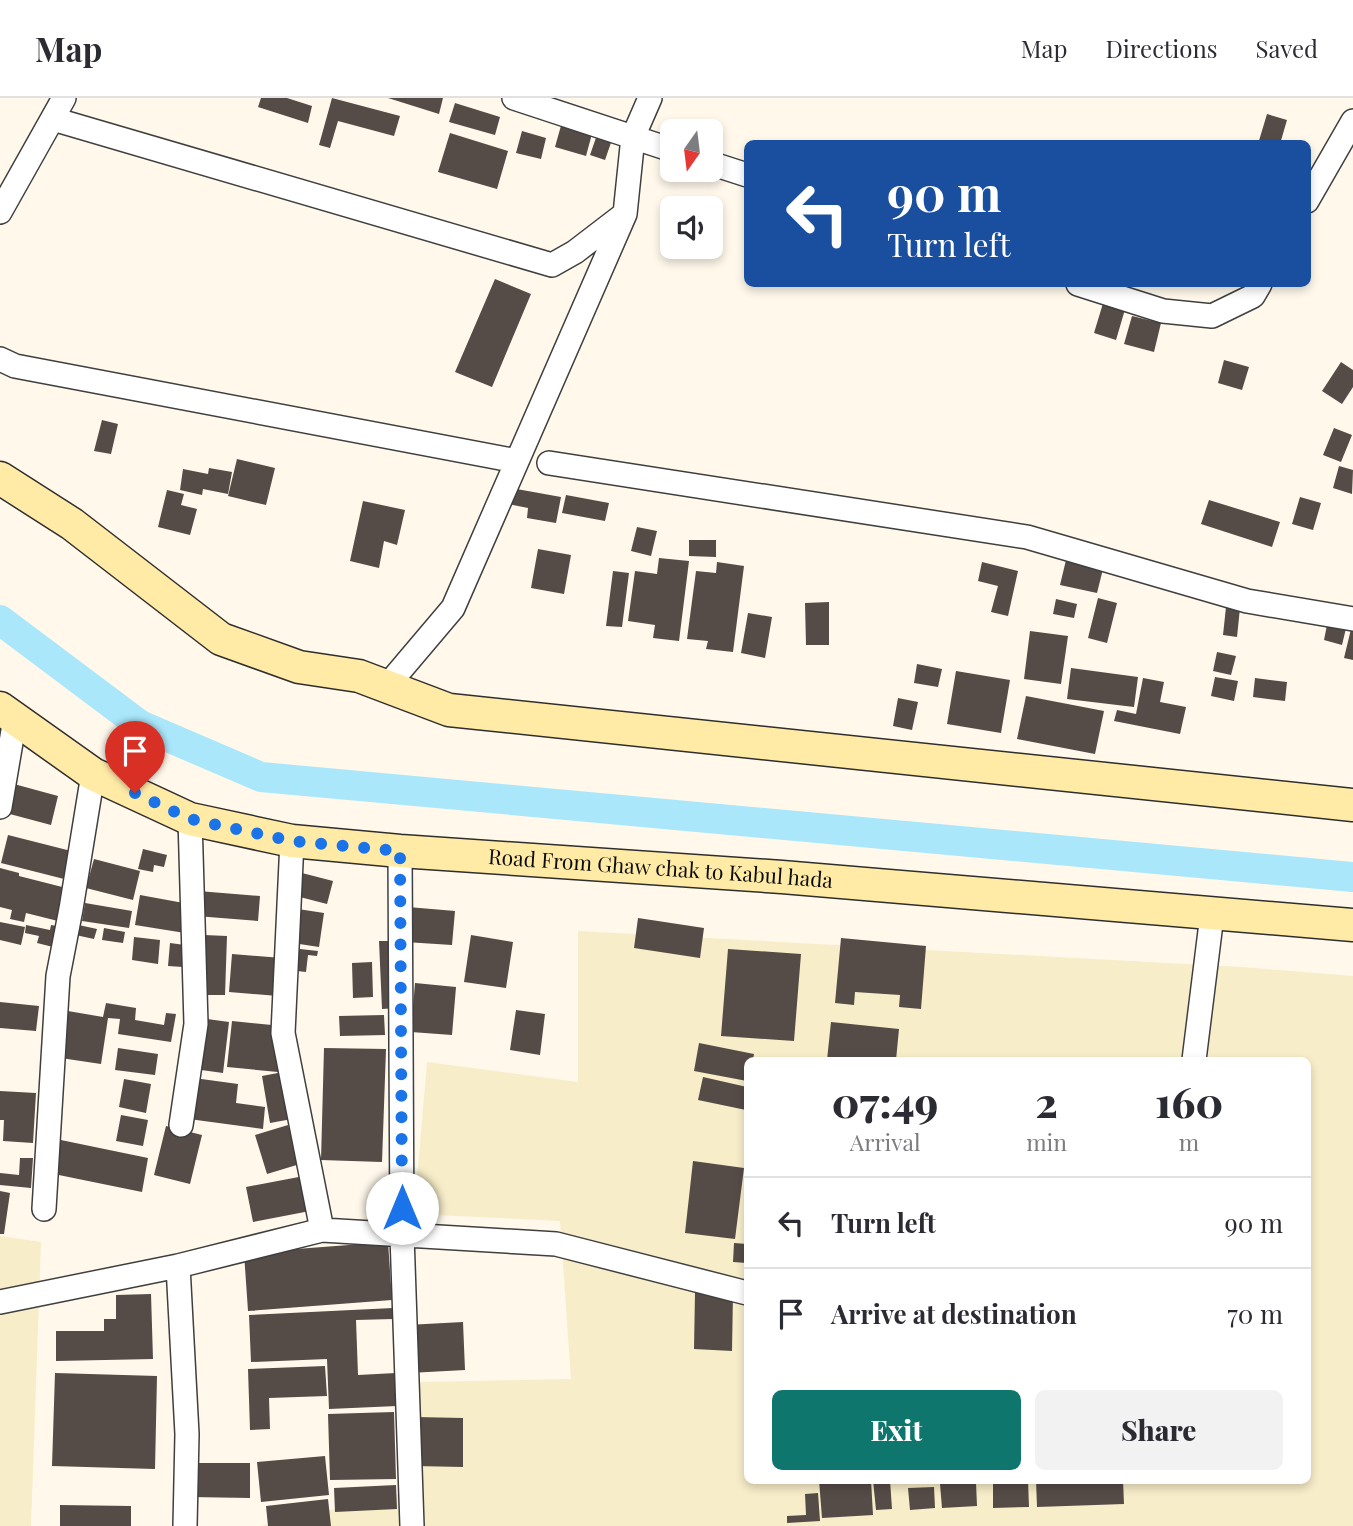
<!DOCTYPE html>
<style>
:root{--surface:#fff;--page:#f2f2f3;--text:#2b2b33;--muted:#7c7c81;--line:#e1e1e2;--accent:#0f766e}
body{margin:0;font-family:"Playfair Display",serif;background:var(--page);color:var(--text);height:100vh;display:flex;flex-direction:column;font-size:26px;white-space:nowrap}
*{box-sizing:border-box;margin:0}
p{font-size:23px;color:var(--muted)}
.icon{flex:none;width:38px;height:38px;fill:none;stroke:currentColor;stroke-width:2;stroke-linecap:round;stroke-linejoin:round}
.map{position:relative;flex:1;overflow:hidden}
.drawer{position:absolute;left:744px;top:959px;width:567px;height:427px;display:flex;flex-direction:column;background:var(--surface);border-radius:10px;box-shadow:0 4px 10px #0003}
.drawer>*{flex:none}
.banner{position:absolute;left:744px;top:42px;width:567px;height:147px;border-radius:10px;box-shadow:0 4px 10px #0003;background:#1a4fa0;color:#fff;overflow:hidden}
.needle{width:46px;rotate:194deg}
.fabs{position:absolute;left:660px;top:21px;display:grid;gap:14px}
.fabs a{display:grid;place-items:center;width:63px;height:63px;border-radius:10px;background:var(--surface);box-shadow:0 4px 10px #0003;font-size:35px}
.pin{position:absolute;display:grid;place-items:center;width:60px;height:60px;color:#fff;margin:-72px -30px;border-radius:50% 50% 50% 0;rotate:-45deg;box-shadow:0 0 7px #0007}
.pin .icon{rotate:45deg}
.me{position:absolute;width:77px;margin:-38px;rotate:0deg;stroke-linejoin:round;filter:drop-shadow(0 0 5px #0008)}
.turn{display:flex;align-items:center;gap:24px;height:147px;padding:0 28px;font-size:32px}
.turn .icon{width:91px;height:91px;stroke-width:2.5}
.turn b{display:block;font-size:49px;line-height:60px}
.eta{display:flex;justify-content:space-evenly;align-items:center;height:119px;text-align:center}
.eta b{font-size:42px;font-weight:800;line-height:49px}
.primary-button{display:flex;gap:14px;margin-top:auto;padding:14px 28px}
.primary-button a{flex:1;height:80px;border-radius:10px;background:var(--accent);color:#fff;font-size:28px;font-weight:800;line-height:80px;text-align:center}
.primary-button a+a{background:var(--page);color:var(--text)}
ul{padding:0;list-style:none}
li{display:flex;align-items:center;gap:21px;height:91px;padding:0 28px;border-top:2px solid var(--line)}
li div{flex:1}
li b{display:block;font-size:26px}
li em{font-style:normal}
header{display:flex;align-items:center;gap:42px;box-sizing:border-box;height:98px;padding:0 35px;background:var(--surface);border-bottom:2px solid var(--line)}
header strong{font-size:33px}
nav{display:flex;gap:38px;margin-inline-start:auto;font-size:24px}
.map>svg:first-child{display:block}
</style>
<header>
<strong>Map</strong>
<nav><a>Map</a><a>Directions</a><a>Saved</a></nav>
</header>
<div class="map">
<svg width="1353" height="1428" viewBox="0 0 1353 1428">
<rect width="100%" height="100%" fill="#fff8eb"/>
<path fill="#f7edc9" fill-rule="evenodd" d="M578 833 1241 869 1353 878V1428H261L413 1393 415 1284 571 1281 560 1123 414 1116 427 964 578 984ZM747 962H1307V1382H747Z
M0 1138 41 1144 31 1428H0Z"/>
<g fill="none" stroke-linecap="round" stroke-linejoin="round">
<path stroke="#abe7fb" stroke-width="30" d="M0 522 140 627 261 679 1353 779"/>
</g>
<path fill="#554b47" d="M261 0H287L312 8 308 25 258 9Z
M332 0 400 18 394 38 338 23 330 50 319 47Z
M388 0H443L439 16Z
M455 5 500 19 495 37 449 24Z
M1267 16 1287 22 1280 46H1258Z
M562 24 593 32 586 58 555 49Z
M599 31 614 36 605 62 590 57Z
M522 33 546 40 541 61 516 55Z
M450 35 508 53 497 91 438 74Z
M495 181 531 196 492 289 455 274Z
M1104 202 1126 208 1116 242 1094 235Z
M1132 218 1161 225 1154 254 1124 246Z
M1224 262 1249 269 1242 292 1218 285Z
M1341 264 1353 272V289L1342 306 1322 293Z
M102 322 118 326 111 356 94 353Z
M1334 330 1352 337 1341 364 1323 357Z
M237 361 275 370 266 407 228 398Z
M1339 368 1353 372 1352 396 1333 390Z
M209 370 232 374 228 396 203 391 202 397 180 392 183 371 208 376Z
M511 390 561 399 556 425 527 420 528 410 508 406Z
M167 392 184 396 181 407 197 411 190 437 158 429Z
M566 397 609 405 605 423 562 415Z
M1300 399 1321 405 1313 432 1292 426Z
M1209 402 1280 424 1272 449 1201 426Z
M363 403 405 412 397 447 384 443 379 470 350 463Z
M637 429 657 433 651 458 631 453Z
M689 442H716V459L689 458Z
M538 451 571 457 564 496 531 490Z
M659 460 689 463 679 543 653 540 655 527 628 523 635 473 657 476Z
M1066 462 1103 471 1097 495 1060 487Z
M717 464 744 468 733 554 706 551 708 543 687 541 696 473 716 475Z
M982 464 1018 473 1008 518 991 514 998 488 978 483Z
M613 473 629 475 622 529 606 528Z
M1098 500 1117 505 1107 545 1088 540Z
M1056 501 1077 506 1074 520 1053 516Z
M829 504V547H806L805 505Z
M1226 509 1240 510 1237 539 1223 537Z
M748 515 772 519 765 560 741 555Z
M1328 522 1347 526 1342 547 1324 542Z
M1352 527H1353V562L1344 560Z
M1030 533 1068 538 1061 586 1024 581Z
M1217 554 1236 558 1231 577 1213 573Z
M917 566 942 571 938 589 914 585Z
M1071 570 1138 579 1134 609 1067 601Z
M956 573 1010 582 1001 635 947 626Z
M1215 579 1238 583 1234 603 1211 598Z
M1143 580 1164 584 1160 604 1186 609 1180 636 1114 623 1117 612 1136 616Z
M1255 580 1287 584 1285 603 1253 599Z
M1026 598 1104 613 1095 656 1017 641Z
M898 600 918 604 912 632 893 628Z
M14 686 58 698 51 727 6 715Z
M8 737 75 754 68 782 1 765Z
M143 751 167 757 164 769 154 767 153 774 138 771Z
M94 761 140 773 133 802 86 790Z
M0 770 19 775V778L70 791 62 824 26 815 24 824 10 821 12 812 0 809Z
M302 775 333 783 327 806 296 798Z
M198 793 260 798 258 823 196 818Z
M140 797 189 806 185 835 135 827Z
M85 805 132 813 129 830 82 823Z
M408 809 455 813 452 847 405 844Z
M298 811 324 815 319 849 293 845Z
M638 820 704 830 700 860 634 850Z
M0 824 25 829 21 847 0 842Z
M74 826 97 831 94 841 71 836Z
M26 827 50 832 51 827 62 829 57 850 37 845 39 838 25 835Z
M104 830 125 834 123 845 102 842Z
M204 837 227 838 225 897H203Z
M471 837 513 844 506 890 464 884Z
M134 839 160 842 158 866 132 862Z
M841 840 926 848 921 911 899 909 900 897 855 894 854 907 835 905Z
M379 843H397L399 910 382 911Z
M170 845 185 847 183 869 168 868Z
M291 850 318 853 317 858 308 857 306 874 288 872Z
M728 851 801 856 794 943 721 938Z
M232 856 282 860 278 898 229 894Z
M372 864 373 899 353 900 352 865Z
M415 885 456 889 452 937 411 934Z
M0 904 39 908 36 933 0 930Z
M106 905 136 910 135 922 164 927 166 915 176 916 171 944 118 936 120 921 108 920 101 966 54 959 62 912 103 919Z
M516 912 545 916 540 957 510 952Z
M384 917 385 937 340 938 339 918Z
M200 920 229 924 223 975 194 971Z
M232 923 282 928 278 974 227 969Z
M831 924 899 931 896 962H827Z
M699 945 754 956 753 962H747V983L694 973Z
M118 950 158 956 155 977 115 972Z
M324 950 386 951 382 1064 321 1062Z
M283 974 292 1021 270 1025 262 978Z
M703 979 747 989 746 1012 698 1002Z
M194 980 238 986 236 1005 265 1009 263 1031 189 1021Z
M124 981 151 986 146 1015 119 1009Z
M0 993 36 995 33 1045 3 1043 4 1022H0Z
M121 1017 148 1022 143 1048 116 1043Z
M288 1027 300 1066 267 1076 255 1037Z
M166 1028 202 1037 190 1086 154 1077Z
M56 1041 148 1060 142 1094 49 1075Z
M20 1060H33L31 1090 0 1087V1075L19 1077Z
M693 1063 744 1070 735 1141 685 1135Z
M304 1078 310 1113 253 1124 246 1089Z
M0 1093 10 1095 4 1136H0Z
M388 1144 392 1202 248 1213 244 1155Z
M734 1145 747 1146V1165L733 1164Z
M695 1194 733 1195 732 1253 694 1251Z
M151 1196 153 1261 56 1263V1233H104V1221H116V1197Z
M393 1210V1221L356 1222 358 1277 396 1275 397 1308 329 1311 327 1261 251 1264 249 1217Z
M463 1224 465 1272 409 1275 407 1227Z
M325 1268 327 1298 269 1300 270 1331 250 1332 248 1271Z
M55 1275 157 1278 155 1371 52 1368Z
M394 1314 396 1381 330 1382 328 1316Z
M416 1319 463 1320V1369L415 1368Z
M325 1358 329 1397 261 1404 257 1364Z
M190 1365H250V1400L190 1399Z
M819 1382H871L873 1417 822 1420Z
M873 1382H890L892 1411 876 1412Z
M1028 1382 1029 1409 993 1410V1383Z
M1036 1382H1123L1124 1406 1037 1409Z
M976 1384 977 1408 942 1410 940 1386Z
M396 1387 397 1411 335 1414 334 1390Z
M934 1389 935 1410 910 1412 908 1390Z
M818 1395 820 1423 787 1425V1418L806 1417 805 1396Z
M328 1401 331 1428H268L266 1408Z
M60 1407 131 1408V1428H60Z"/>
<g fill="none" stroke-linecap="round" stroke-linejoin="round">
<defs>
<path id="street" d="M514 0 672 52
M53 21 552 167 575 154 622 118
M710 65 747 77
M1307 103 1353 23
M0 114 64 0
M1078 186 1163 213 1212 218 1253 198 1260 186
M0 261 15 268 517 363
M549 365 1027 439 1247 503 1353 521
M387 588 453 510 625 116 633 39 650 0
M0 709 15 621
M292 743 283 935 322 1132
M400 753 402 1137 412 1428
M1194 962 1212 817
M181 1027 196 926 190 721
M44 1111 58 878 71 811 93 676
M178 1168 187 1336 185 1428
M0 1204 178 1168 322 1132 556 1146 747 1195"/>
<g id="secondary">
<path d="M0 380 72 426 221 541 299 569 359 578 449 612 1353 707"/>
<path id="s1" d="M0 610 93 676 190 721 292 743 400 753 782 779 1353 827"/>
</g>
</defs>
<use href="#street" stroke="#3f3f3f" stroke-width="26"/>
<use href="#secondary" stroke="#2e2e2e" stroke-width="35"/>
<use href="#street" stroke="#fff" stroke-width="23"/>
<use href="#secondary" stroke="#ffeaa6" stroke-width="32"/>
</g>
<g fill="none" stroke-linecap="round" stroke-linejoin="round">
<path stroke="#1a73e8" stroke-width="12" stroke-dasharray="0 21.6" d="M135 695 190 721 292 743 400 753 402 1110"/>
</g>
<g text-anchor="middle" stroke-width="7" stroke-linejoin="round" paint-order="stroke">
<g font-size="21" fill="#0c0c0c" stroke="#fff">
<text dy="7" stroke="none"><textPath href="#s1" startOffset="695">Road From Ghaw chak to Kabul hada</textPath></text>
</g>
</g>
</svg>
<div class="fabs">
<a><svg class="needle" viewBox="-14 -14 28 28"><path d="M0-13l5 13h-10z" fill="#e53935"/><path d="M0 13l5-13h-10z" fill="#7c7c81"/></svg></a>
<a><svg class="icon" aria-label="sound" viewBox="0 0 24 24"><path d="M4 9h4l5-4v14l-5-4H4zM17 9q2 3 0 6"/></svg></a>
</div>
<div class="pin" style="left:135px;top:695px;background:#d93025"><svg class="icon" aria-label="arrive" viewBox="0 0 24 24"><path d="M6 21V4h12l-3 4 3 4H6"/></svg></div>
<svg class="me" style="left:402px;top:1110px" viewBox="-20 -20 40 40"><circle r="19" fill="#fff"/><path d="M0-13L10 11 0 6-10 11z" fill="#1a73e8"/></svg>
<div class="banner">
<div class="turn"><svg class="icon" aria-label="left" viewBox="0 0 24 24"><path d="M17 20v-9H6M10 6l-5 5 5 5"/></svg><div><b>90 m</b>Turn left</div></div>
</div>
<section class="drawer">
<div class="eta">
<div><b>07:49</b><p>Arrival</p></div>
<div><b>2</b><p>min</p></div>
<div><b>160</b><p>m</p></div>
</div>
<ul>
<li><svg class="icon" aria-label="left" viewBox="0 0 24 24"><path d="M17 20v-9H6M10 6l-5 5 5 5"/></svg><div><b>Turn left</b></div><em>90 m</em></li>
<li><svg class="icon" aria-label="arrive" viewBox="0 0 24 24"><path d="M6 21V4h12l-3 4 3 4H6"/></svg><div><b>Arrive at destination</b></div><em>70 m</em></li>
</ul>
<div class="primary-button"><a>Exit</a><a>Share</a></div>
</section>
</div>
